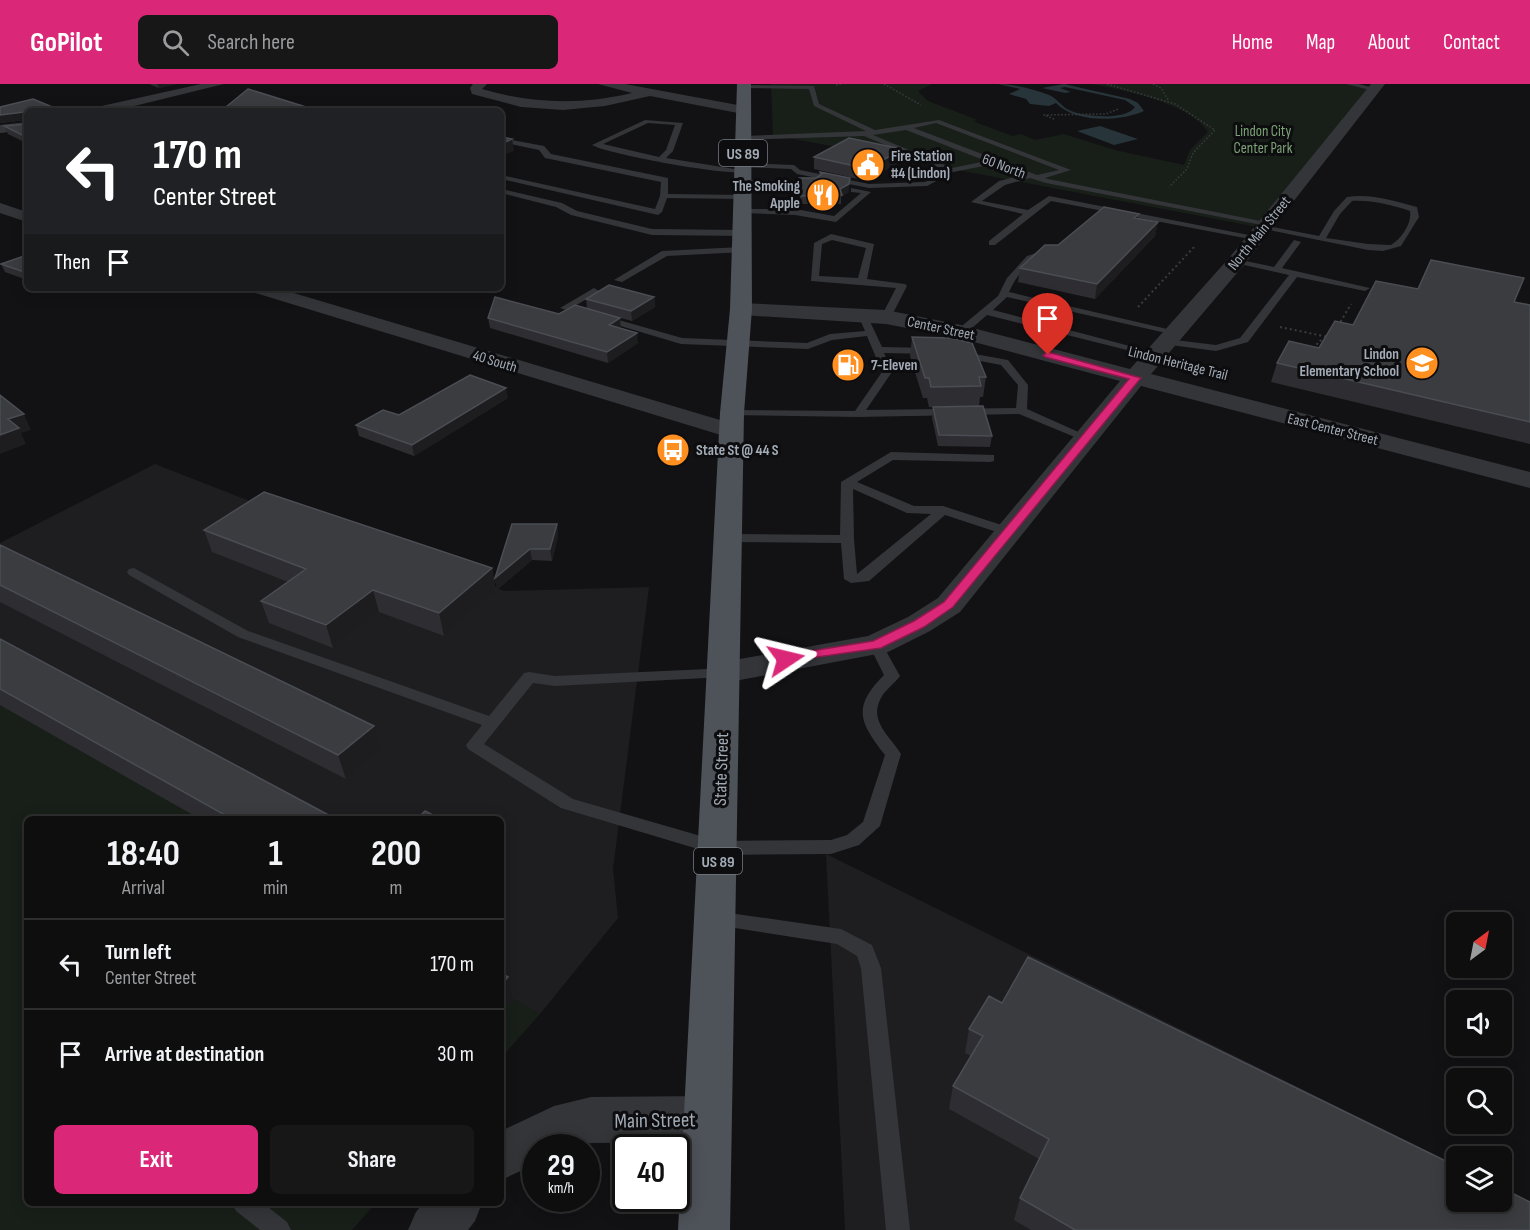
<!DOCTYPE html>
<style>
:root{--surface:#0e0e0f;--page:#171718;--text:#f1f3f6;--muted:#9b9c9e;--line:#2e2e2f;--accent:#db2777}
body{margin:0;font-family:"Sofia Sans Condensed",sans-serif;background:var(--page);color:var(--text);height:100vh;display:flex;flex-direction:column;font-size:22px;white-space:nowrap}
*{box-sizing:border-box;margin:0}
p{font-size:20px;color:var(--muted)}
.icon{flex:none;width:33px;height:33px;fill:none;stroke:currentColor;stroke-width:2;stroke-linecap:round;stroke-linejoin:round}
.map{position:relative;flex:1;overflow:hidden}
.panel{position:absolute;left:24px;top:732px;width:480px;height:390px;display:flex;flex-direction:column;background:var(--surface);border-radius:9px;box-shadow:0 3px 15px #0003,0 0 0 2px var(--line)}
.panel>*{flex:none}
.guide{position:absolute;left:24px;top:24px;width:480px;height:183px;border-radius:9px;box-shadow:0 3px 15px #0003,0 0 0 2px var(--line);background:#202124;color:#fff;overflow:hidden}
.needle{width:39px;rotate:32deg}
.controls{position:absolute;left:1446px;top:828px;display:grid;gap:12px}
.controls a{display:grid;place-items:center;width:66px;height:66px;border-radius:9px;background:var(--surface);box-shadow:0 3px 15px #0003,0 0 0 2px var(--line);font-size:30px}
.speed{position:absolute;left:522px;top:1050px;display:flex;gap:12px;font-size:30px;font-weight:700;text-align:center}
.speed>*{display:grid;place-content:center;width:78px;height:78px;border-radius:50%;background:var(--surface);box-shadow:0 3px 15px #0003,0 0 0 2px var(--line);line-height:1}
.speed small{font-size:15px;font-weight:400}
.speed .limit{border:3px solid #111;border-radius:9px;background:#fff;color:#111}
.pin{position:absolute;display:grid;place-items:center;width:51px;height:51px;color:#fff;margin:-62px -26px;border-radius:50% 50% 50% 0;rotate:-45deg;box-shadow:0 0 6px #0007}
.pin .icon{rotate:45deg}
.me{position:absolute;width:66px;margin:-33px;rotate:80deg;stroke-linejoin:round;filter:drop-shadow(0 0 4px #0008)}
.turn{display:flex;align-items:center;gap:21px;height:126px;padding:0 30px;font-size:27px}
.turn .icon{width:78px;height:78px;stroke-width:2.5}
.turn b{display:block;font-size:42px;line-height:51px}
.then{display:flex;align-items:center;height:57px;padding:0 30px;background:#0003;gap:12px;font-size:22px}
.eta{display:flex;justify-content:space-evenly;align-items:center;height:102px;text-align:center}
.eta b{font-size:36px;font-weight:700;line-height:42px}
.action{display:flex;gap:12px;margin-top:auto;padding:12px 30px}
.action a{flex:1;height:69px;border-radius:9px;background:var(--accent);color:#fff;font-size:24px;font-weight:700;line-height:69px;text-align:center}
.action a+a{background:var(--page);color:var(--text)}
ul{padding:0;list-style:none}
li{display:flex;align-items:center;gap:18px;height:90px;padding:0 30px;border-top:2px solid var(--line)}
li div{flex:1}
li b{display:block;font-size:22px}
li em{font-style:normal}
header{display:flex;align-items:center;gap:36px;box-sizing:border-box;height:84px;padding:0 30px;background:var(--accent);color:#fff}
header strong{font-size:28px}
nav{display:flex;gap:33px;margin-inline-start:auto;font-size:21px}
.search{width:420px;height:54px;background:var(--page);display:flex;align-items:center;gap:15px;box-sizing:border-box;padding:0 21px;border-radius:9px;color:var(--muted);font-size:22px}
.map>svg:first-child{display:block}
</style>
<header>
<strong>GoPilot</strong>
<div class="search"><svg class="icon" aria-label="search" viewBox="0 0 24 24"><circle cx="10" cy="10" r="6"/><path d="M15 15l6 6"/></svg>Search here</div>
<nav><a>Home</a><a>Map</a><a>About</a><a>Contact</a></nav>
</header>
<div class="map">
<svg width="1530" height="1146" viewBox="0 0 1530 1146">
<rect width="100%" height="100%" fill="#121214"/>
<path fill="#1e1e21" d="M155 380 296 435 505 507 649 503 613 785 618 834 540 930 501 910V735H199L0 620V459Z
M826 770 1456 1081V1118H1502V1104L1530 1118V1146H845Z"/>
<path fill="#181f18" d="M771 0H932L918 7 928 17 978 36 973 37 1012 52 1021 50 1035 56 1064 50 1115 66 1184 81 1190 66 1208 48C1190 19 1123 6 1092 0H1351L1374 5 1263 144 773 51Z
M0 619 201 735H27V1119H376L352 1146H0Z
M501 908 540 930 501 974Z"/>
<path fill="#273439" d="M998 0C1013 0 1034 5 1049 11 1057 14 1060 21 1067 25 1081 33 1126 37 1135 23L1125 16 1065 3 1060 4 1071 8 1065 9 1042 4 1064 0 1130 15 1138 19 1144 27C1120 38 1075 39 1056 19L1049 22 1030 20 1026 15 1009 10 1020 5Z
M1100 42 1138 55 1114 61 1077 47Z"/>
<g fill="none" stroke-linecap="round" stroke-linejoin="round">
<path stroke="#383c40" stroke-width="1.5" stroke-dasharray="1.5 2" stroke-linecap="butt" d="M884 0 921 21
M1107 0 1175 20 1215 46 1193 69 1187 85 1169 103
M1153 0 1161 4 1169 17
M836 1 841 0
M1054 35 1044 31 1106 30 1118 25"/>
<path stroke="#383c40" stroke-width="2" stroke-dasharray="2 3" stroke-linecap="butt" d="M1138 223 1196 161
M1338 242 1351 220
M1280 243 1328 253
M1314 265 1319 257 1328 255"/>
<path fill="#333539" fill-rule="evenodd" d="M1346 0H1359L1377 5 1374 7Z
M744 1 814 2 819 20 875 46 939 36 1071 86 1045 94 1048 95 1271 139 1267 142 1046 99 1030 94 1005 101 982 117 1028 126 1049 112 1259 153 1255 156 1051 117 995 161H989V157L1023 130 971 118 999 97 1023 91 994 80 953 88 927 102 869 104 797 90 791 85 740 83 743 79 794 81 800 86 869 100 925 98 945 86 864 52 740 56 743 52 866 47 814 22 809 5 742 4ZM936 39 1059 86 1037 91 914 44ZM906 46 986 77 952 84 873 51Z
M645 36 683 39 673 67 666 74 747 87C735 94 607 70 592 61ZM648 39 675 41 666 66 659 73 603 60Z
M501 54 544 62 551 70 668 94V110L742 111 746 113 742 115 667 114 662 128 658 131 501 95V91L655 125 660 112 661 98 545 74 539 66 501 58Z
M743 96 815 97 819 99 815 101 740 100V96Z
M851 104 871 108 836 138 795 131 742 129 738 127 742 125H795L834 132 861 109 851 108Z
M501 105 562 119 577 127 652 145 742 146 746 149 742 152 652 151 571 131 556 123 501 109Z
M1347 113C1370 109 1395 117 1417 123L1419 133 1401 162 1383 167 1368 166 1259 144 1263 141 1319 152 1334 127ZM1352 117C1372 116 1391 121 1410 127 1412 139 1402 154 1391 161L1368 160 1326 154 1340 130Z
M831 150 874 160 867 195 905 200 907 202 890 235 881 233 896 204 811 197 814 159ZM832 156 866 164 858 194 819 192 822 160Z
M1294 156 1301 158 1282 184 1370 204 1365 207 1297 193 1248 258 1216 267 1163 260 1162 258 1167 255 1216 261 1240 254 1289 191 1231 178 1236 175 1274 183Z
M741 163 745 166 744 168 667 172 622 198 614 196 662 167Z
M1055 163 1059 166 1058 168C1032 176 1021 182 1009 208L1180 248 1175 251 1007 213 993 226 1160 270 1155 273 987 231 965 250H957V246L998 212 1007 194 1027 172Z
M594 204 599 207 597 209 573 223 682 254 807 259 830 250 865 247 858 231 866 229 882 263 931 264 936 267 931 270 884 269 892 288 866 326 1016 324 1018 301 1001 281 954 272 953 270 958 267 1008 276 1028 301 1027 325 1092 354 1090 356H1082L1019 330 858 333 728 331 726 329 732 326 855 327 882 288 867 252 832 256 808 265 681 260 560 224Z
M891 368 994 371V377L990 378 893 376 857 398 914 422H943L1014 445 1016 448 1009 452 945 431 869 497 851 499 844 495 841 459 728 458 721 454 728 450 840 451 841 398ZM853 405 907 429 931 430 857 490 854 455Z
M134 484 248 547 489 632 524 589 529 588 555 592 729 584 732 588 724 593 555 602 533 599 484 660 573 715 718 757 831 756 847 751 863 738 885 671C859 638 852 623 884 591L869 561 876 556 881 558 900 592C894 600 885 606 881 614 868 637 891 653 901 670L880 742 859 761 831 770 718 771 561 724 468 665 466 661 482 641 238 553 129 491 127 488 129 485Z
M716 827 841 845 872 861 881 884 910 1146H886L861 884 857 872 837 860 709 840 707 835 709 830Z
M232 1119H263L287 1138 291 1146H260L236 1127Z"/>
<path fill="#333539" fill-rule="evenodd" d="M201 0H224L114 27H91L97 23Z
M473 0H487L482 5C533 20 581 21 632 9L598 0H625L743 22 749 26 743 30 650 12 605 22 563 26 521 23 472 10 470 4Z
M27 38V46L0 49V41Z
M0 119 27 128V138L0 129Z
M249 204H277L740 342 743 347 740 352H724L252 208Z"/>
<path fill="#333539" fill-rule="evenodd" d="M1371 0H1385L1243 182 1151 290 1530 388V404L1141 302 960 528 930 547 888 568 724 599 712 596 707 588 712 580 868 552 908 533 938 514 1120 297 959 254 886 240 741 231 733 230 730 225 733 220 741 219 886 226 961 241 1130 285 1229 174Z
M708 1012 725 1019 732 1035 725 1051 708 1058 591 1059 572 1064H536V1080L501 1096V1047L554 1022 591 1013Z
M423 1119H482L475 1137 468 1146H408L416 1128Z"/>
<path fill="#4e5259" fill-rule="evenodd" d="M737 0H751L752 225 744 329 730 1146H678L720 329 730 225Z"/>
</g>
<path fill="#2e2e32" d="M149 0H176L159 4Z
M27 27V58L26 59 8 50 4 42 26 40V36L0 39Z
M902 65 901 77 867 97 814 85V73Z
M820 88 849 108 841 113V120H801L798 103 799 94H816L819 92Z
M1138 134 1158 138 1155 152 1095 215 1018 198 1020 184 1058 161Z
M27 171V196L5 188 1 180Z
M51 204H72L63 208Z
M1418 205 1530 221V360L1271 298 1277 279 1319 264 1353 241Z
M654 213 655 223 632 237 587 225 586 215Z
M559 230 620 244 638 259 608 279 490 244 488 234Z
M912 253 986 293 983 313H980L979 322 992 352 990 363 938 362 932 334 933 323 969 322 929 323 927 314H923L910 272Z
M508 314 414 372 359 352 356 341 399 331Z
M557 440 558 452 552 477 532 476 497 506 495 494Z
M204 446 492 484 496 507 444 552 379 528 333 564 269 539 261 517 288 498 212 468Z
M0 461 381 666 346 695 0 518Z
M0 555 336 735H200L0 621Z
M1002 919 1530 1146H1031L1014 1136 1020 1114 1039 1075 949 1025 953 1002 971 972 965 969 969 945Z"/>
<path fill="#1d1d20" d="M157 0H176L159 4Z
M24 28 27 36 0 39V31Z
M27 49V58L26 59 22 51Z
M512 55 514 67 501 72V60Z
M902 65 901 77 867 97 868 85Z
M850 94 849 108 841 113 840 105Z
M1158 138 1155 152 1095 215 1097 200Z
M61 204H72L63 208Z
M654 213 655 223 632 237 631 227Z
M620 234 621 244 609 241Z
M637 249 638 259 608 279 607 268Z
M506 304 508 314 414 372 412 361Z
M24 330 31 346 21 349 26 360 0 370V351L8 335Z
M557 440 558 452 552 477 550 465Z
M530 465 532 476 497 506 495 494Z
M492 484 496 507 444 552 439 529Z
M373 506 379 528 333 564 326 541Z
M374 642 381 666 346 695 338 671Z
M508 893 513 917 501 931V901Z"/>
<path fill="#3a3c40" stroke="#4a4d53" stroke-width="1.5" d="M248 5 319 27H221Z
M33 15 62 27H27V49L22 51 4 42 26 40V30L24 28 0 31V23Z
M501 53 512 55 501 60Z
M849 54 902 65 868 85 814 73Z
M820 88 850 94 849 100 840 105 842 111 801 112 799 94H816L821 91Z
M1104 123 1139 130 1134 134 1158 138 1097 200 1020 184 1045 161H1058Z
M27 171V189L1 180Z
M1431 176 1524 194 1514 218 1530 221V338L1277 279 1289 257 1319 264 1335 237 1353 241 1376 197 1418 205Z
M609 201 654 213 631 227 586 215Z
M495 213 559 230 575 221 620 234 609 241 637 249 607 268 488 234Z
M912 253 950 254 972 259 986 293H979L981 302 931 303 929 294H925Z
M470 291 506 304 412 361 356 341 383 326 399 331Z
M0 311 24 330 8 335 19 344 0 351Z
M983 322 992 352 939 351 933 323Z
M264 408 492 484 439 529 373 506 326 541 261 517 306 485 204 446Z
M512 440H557L550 465H530L495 494Z
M0 461 374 642 338 671 0 501Z
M0 555 336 735H232L0 605Z
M425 727 441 735H417Z
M1028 873 1456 1082V1118H1502V1104L1530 1118V1146H1075L1020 1114 1049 1055 953 1002 983 952 969 945 989 912 1002 919Z
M501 889 508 893 501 901Z"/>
<path fill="#db2777" stroke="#8e194d" stroke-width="1.5" d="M1048 268 1141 294 953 523 924 543 881 564 782 578 780 575 786 571 873 557 914 537 944 518 1129 295 1045 273 1043 271Z"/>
<defs>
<symbol id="civic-disc" viewBox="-11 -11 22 22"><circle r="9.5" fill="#ff8f1f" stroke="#0d0d0f"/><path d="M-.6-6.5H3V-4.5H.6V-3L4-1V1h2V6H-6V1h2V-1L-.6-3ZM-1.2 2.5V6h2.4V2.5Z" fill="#fff"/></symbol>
<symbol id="restaurant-disc" viewBox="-11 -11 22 22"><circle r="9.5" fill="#ff8f1f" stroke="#0d0d0f"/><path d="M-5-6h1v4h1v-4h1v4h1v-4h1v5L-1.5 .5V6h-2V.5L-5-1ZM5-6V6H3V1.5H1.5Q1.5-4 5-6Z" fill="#fff"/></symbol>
<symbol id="school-disc" viewBox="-11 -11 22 22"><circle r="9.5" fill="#ff8f1f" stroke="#0d0d0f"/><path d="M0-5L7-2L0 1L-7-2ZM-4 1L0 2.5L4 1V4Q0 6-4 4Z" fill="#fff"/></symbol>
<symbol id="fuel-disc" viewBox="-11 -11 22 22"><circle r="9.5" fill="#ff8f1f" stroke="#0d0d0f"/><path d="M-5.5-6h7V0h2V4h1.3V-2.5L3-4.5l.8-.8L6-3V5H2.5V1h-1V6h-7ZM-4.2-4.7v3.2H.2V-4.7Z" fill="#fff"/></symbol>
<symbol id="bus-disc" viewBox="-11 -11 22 22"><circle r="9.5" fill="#ff8f1f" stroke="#0d0d0f"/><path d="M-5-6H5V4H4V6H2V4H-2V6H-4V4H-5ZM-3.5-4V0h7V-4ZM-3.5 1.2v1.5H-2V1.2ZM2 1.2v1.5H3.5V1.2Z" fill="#fff"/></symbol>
</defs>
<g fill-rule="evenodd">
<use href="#civic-disc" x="849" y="62" width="38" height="38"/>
<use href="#restaurant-disc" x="804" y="92" width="38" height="38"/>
<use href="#school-disc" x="1403" y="260" width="38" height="38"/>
<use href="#fuel-disc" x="829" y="262" width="38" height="38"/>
<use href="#bus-disc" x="654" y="347" width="38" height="38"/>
</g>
<g text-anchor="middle" stroke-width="6" stroke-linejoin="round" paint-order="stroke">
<g font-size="15" fill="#7ba376" stroke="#0d0d0f">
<text x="1263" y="52">Lindon City<tspan x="1263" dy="17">Center Park</tspan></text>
</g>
<g font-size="15" font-weight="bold" fill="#a2abb6" stroke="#0d0d0f" text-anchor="start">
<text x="891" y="77">Fire Station<tspan x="891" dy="17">#4 (Lindon)</tspan></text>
<text x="800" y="107" text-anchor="end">The Smoking<tspan x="800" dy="17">Apple</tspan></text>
<text x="1399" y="275" text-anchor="end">Lindon<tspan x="1399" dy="17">Elementary School</tspan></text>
<text x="871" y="286">7-Eleven</text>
<text x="696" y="371">State St @ 44 S</text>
</g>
<g font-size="15" fill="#a2abb6" stroke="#0d0d0f">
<text transform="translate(1004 82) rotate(21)" y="5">60 North</text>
<text transform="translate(1259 149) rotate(-51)" y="5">North Main Street</text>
<text transform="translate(941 244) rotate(12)" y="5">Center Street</text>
<text transform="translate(495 277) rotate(17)" y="5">40 South</text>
<text transform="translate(1178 279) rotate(14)" y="5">Lindon Heritage Trail</text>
<text transform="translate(1333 345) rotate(14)" y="5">East Center Street</text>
</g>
<g fill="#0d0d0f" stroke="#757c84" stroke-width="1.5">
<rect x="719" y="56" width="48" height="26" rx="4.5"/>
<rect x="694" y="764" width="48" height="26" rx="4.5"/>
</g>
<g font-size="16" font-weight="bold" fill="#a2abb6">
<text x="743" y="75">US 89</text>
<text x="718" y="783">US 89</text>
</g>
<g font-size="18" fill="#a2abb6" stroke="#0d0d0f">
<text transform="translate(721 685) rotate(-88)" y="6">State Street</text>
</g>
<g font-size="21" fill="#a2abb6" stroke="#0d0d0f">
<text transform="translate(655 1036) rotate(-1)" y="7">Main Street</text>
</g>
</g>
</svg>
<div class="controls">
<a><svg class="needle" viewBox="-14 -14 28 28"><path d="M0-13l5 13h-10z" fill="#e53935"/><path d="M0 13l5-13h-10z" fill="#9b9c9e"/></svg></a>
<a><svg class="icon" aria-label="sound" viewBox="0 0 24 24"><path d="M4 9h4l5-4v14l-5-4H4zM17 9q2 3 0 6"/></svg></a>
<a><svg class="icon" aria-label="search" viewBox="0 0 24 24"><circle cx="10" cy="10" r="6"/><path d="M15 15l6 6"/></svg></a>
<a><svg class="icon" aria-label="layers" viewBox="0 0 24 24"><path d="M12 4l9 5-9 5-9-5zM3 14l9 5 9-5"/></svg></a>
</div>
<div class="speed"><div>29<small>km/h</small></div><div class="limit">40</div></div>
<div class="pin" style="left:1048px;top:271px;background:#d93025"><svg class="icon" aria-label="arrive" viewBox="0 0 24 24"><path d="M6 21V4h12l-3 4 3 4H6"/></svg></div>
<svg class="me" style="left:786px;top:575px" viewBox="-20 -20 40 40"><path d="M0-17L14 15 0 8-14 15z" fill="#db2777" stroke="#fff" stroke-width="4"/></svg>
<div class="guide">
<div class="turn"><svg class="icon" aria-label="left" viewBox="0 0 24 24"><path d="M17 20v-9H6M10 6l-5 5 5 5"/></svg><div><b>170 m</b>Center Street</div></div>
<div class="then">Then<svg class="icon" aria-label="arrive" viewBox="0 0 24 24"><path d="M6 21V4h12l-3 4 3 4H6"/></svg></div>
</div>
<section class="panel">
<div class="eta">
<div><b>18:40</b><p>Arrival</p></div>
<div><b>1</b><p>min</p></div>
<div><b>200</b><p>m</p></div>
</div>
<ul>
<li><svg class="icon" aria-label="left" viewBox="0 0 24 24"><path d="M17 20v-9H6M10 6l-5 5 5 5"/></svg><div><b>Turn left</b><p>Center Street</p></div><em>170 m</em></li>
<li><svg class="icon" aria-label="arrive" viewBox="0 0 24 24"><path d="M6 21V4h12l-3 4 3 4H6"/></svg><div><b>Arrive at destination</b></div><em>30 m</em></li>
</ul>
<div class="action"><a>Exit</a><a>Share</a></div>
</section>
</div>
